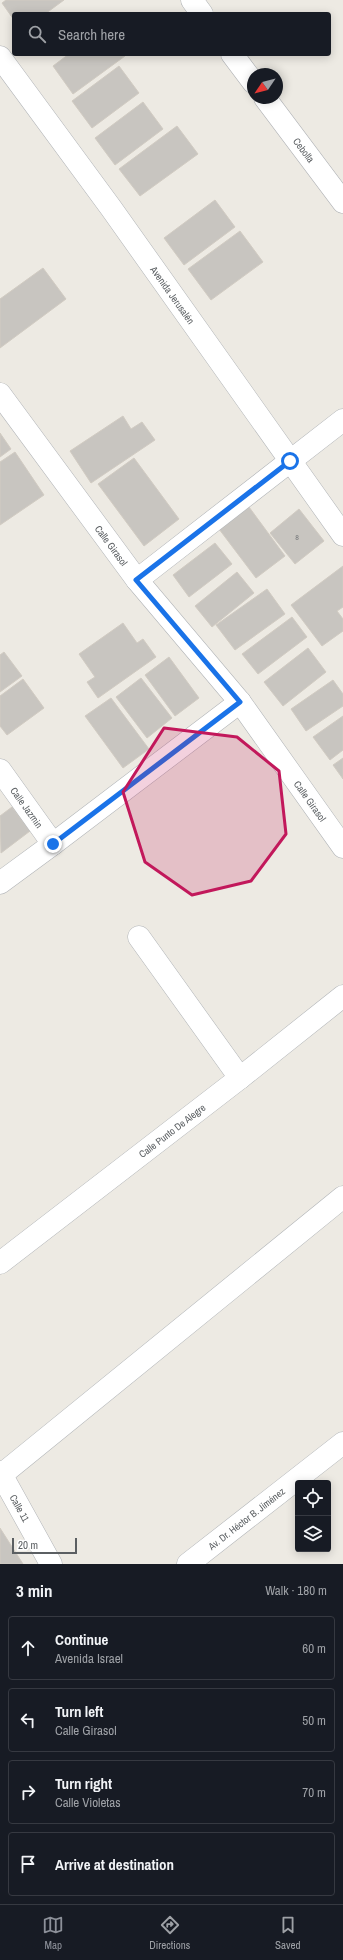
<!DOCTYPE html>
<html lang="en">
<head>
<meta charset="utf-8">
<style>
  :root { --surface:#171b24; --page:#242831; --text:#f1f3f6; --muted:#9ea1a6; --line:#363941; --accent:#8c9099 }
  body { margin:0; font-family:"Archivo Narrow",sans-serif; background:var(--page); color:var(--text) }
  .controls { position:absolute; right:12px; bottom:12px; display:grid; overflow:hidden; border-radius:4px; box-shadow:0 2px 10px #0003 }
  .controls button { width:36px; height:36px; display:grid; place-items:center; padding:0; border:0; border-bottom:1px solid var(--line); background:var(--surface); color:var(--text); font:20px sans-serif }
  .compass { position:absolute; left:247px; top:68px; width:36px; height:36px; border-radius:50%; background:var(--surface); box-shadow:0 2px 10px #0003; rotate:235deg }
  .scale { position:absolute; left:12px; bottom:10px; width:65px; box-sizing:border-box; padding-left:4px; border:2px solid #5b5f62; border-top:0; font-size:11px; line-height:14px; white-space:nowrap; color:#5b5f62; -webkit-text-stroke:3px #fff; paint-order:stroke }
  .stop { position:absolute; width:12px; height:12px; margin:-9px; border:3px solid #1a73e8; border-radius:50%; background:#fff }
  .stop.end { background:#1a73e8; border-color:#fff; box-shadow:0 1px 4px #0008 }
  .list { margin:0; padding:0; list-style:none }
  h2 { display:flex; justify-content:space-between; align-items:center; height:52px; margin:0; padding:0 16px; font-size:17px }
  h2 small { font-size:13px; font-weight:400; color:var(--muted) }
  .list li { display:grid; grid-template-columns:26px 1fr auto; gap:12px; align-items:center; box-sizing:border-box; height:64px; margin:0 8px 8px; padding:0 8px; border:1px solid var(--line); border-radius:4px }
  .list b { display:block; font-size:15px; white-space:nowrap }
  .list p { margin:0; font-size:13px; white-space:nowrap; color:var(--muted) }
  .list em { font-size:13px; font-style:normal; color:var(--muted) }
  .icon { flex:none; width:22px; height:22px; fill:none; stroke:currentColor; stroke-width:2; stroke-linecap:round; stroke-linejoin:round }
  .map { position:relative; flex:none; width:343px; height:1564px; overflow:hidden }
  .search { position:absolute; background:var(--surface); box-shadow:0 2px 10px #0003; left:12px; right:12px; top:12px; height:44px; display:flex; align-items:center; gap:10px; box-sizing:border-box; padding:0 14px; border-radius:4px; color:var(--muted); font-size:15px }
  .sheet { height:340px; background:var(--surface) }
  nav { display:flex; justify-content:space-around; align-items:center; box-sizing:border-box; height:56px; border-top:1px solid var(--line); background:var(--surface); font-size:11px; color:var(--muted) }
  nav a { display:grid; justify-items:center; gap:2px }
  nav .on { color:var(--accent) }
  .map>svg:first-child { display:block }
  .building { fill:#c8c5c0; stroke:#d1cbc2 }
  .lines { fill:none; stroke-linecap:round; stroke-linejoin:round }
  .street-casing { stroke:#b1b4b7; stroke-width:23 }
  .street { stroke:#fff; stroke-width:22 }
  .route { stroke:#1a73e8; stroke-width:5 }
  .marked { fill:#c2185b; fill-opacity:0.2; stroke:#c2185b; stroke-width:3; stroke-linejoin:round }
  .labels { text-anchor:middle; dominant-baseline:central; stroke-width:3.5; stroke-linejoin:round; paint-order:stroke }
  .number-label { font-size:8px; fill:#76787a }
  .street-label { font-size:10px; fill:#5b5f62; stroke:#fff }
</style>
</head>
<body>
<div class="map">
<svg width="343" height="1564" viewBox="0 0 343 1564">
  <rect width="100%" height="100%" fill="#edeae3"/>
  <g class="building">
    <path d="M6 0H64L45 14H14V20L2 3Z"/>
    <path d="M69 54H124L125 56 73 94 53 66Z"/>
    <path d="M119 66 139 93 92 128 72 101Z"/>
    <path d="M143 102 163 129 115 165 95 138Z"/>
    <path d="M177 126 198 154 140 196 119 169Z"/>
    <path d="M215 200 235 227 184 265 164 238Z"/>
    <path d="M240 231 263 262 211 300 188 269Z"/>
    <path d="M43 268 66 299 0 348V299Z"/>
    <path d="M123 416 131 429 142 422 155 440 91 483 70 451Z"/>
    <path d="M0 433 11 449 0 457Z"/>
    <path d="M15 452 44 495 0 525V462Z"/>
    <path d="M134 458 179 519 144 546 98 484Z"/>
    <path d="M249 507 285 556 256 578 219 529Z"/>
    <path d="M299 509 324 541 295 564 270 533Z"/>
    <path d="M215 543 232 564 189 597 173 575Z"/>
    <path d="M343 566V607L337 611 343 619V631L322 646 291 605Z"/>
    <path d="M237 572 254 593 212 627 195 606Z"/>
    <path d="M267 589 285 614 235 650 216 625Z"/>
    <path d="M292 617 307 637 258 674 242 654Z"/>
    <path d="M123 623 137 643 143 639 156 657 98 698 87 682 95 677 79 654Z"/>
    <path d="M308 648 326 672 283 706 264 682Z"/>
    <path d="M4 652 22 676 0 692V655Z"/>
    <path d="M169 657 199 698 175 716 145 675Z"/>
    <path d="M141 678 172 718 147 738 116 697Z"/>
    <path d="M23 679 44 708 7 735 0 726V696Z"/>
    <path d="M333 680 343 694V706L306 731 291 709Z"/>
    <path d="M111 698 149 749 123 768 85 716Z"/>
    <path d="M343 716V750L330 760 313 737Z"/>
    <path d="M343 758V779L333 765Z"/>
    <path d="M12 807 30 831 1 853 0 816Z"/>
    <path d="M0 1528 23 1564H0Z"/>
  </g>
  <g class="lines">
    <g class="street-casing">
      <g id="street">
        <path d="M192 0 202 14"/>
        <path d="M232 54 253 82"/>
        <path id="s1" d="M0 57 111 208 343 535"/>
        <path id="s2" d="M265 98 343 202"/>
        <path id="s3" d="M0 394 137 580 240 702 343 847"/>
        <path d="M137 580 343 420"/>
        <path id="s4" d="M0 770 53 844"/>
        <path d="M0 883 53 844 240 702"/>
        <path d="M139 937 240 1078"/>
        <path id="s5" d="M0 1263 240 1078 343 996"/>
        <path id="s6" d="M0 1472 51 1564"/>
        <path d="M0 1476 343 1197"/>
        <path id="s7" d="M188 1564 343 1443"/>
      </g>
    </g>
    <use href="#street" class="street"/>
  </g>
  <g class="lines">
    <path class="route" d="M53 844 240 702 136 580 290 461"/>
  </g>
  <path class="marked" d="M164 728 237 737 279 771 286 834 251 881 192 895 145 862 123 792Z"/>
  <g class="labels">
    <g class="number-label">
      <text x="297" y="537">8</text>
    </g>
    <g class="street-label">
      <text stroke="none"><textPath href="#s2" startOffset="65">Cebolla</textPath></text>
      <text stroke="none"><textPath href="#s1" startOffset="294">Avenida Jerusalén</textPath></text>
      <text stroke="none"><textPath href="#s3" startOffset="188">Calle Girasol</textPath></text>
      <text stroke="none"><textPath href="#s3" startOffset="512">Calle Girasol</textPath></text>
      <text stroke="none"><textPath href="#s4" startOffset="46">Calle Jazmin</textPath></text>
      <text stroke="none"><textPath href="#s5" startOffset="217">Calle Punto De Alegre</textPath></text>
      <text stroke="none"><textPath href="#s6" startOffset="41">Calle 11</textPath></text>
      <text stroke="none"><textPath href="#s7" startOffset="74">Av. Dr. Héctor B. Jiménez</textPath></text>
    </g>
  </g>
</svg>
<div class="controls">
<button><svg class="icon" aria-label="locate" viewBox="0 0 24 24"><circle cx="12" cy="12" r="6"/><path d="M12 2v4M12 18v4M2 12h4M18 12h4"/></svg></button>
<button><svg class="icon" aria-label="layers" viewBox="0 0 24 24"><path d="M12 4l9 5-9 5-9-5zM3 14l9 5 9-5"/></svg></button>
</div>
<svg class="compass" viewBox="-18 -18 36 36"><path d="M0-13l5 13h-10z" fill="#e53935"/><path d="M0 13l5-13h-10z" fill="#9ea1a6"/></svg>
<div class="scale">20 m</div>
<div class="stop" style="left:290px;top:461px"></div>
<div class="stop end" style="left:53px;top:844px"></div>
<div class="search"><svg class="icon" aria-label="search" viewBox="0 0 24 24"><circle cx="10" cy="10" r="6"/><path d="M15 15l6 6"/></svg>Search here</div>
</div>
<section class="sheet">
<h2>3 min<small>Walk · 180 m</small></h2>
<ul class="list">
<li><svg class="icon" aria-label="ahead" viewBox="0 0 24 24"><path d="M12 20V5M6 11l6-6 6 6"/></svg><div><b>Continue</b><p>Avenida Israel</p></div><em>60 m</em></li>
<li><svg class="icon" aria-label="left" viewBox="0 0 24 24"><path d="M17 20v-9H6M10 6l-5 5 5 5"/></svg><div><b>Turn left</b><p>Calle Girasol</p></div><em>50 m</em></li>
<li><svg class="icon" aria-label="right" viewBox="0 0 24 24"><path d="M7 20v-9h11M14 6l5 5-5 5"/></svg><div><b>Turn right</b><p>Calle Violetas</p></div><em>70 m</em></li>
<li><svg class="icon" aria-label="arrive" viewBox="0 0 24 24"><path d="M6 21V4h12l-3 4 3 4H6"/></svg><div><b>Arrive at destination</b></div></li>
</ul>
</section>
<nav>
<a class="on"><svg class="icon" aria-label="map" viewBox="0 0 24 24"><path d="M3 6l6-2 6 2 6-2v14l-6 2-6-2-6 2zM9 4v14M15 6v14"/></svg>Map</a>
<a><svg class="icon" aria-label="directions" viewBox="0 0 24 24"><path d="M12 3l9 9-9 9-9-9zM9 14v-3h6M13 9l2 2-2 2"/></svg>Directions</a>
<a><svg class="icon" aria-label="saved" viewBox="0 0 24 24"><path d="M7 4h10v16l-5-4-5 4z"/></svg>Saved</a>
</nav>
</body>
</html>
